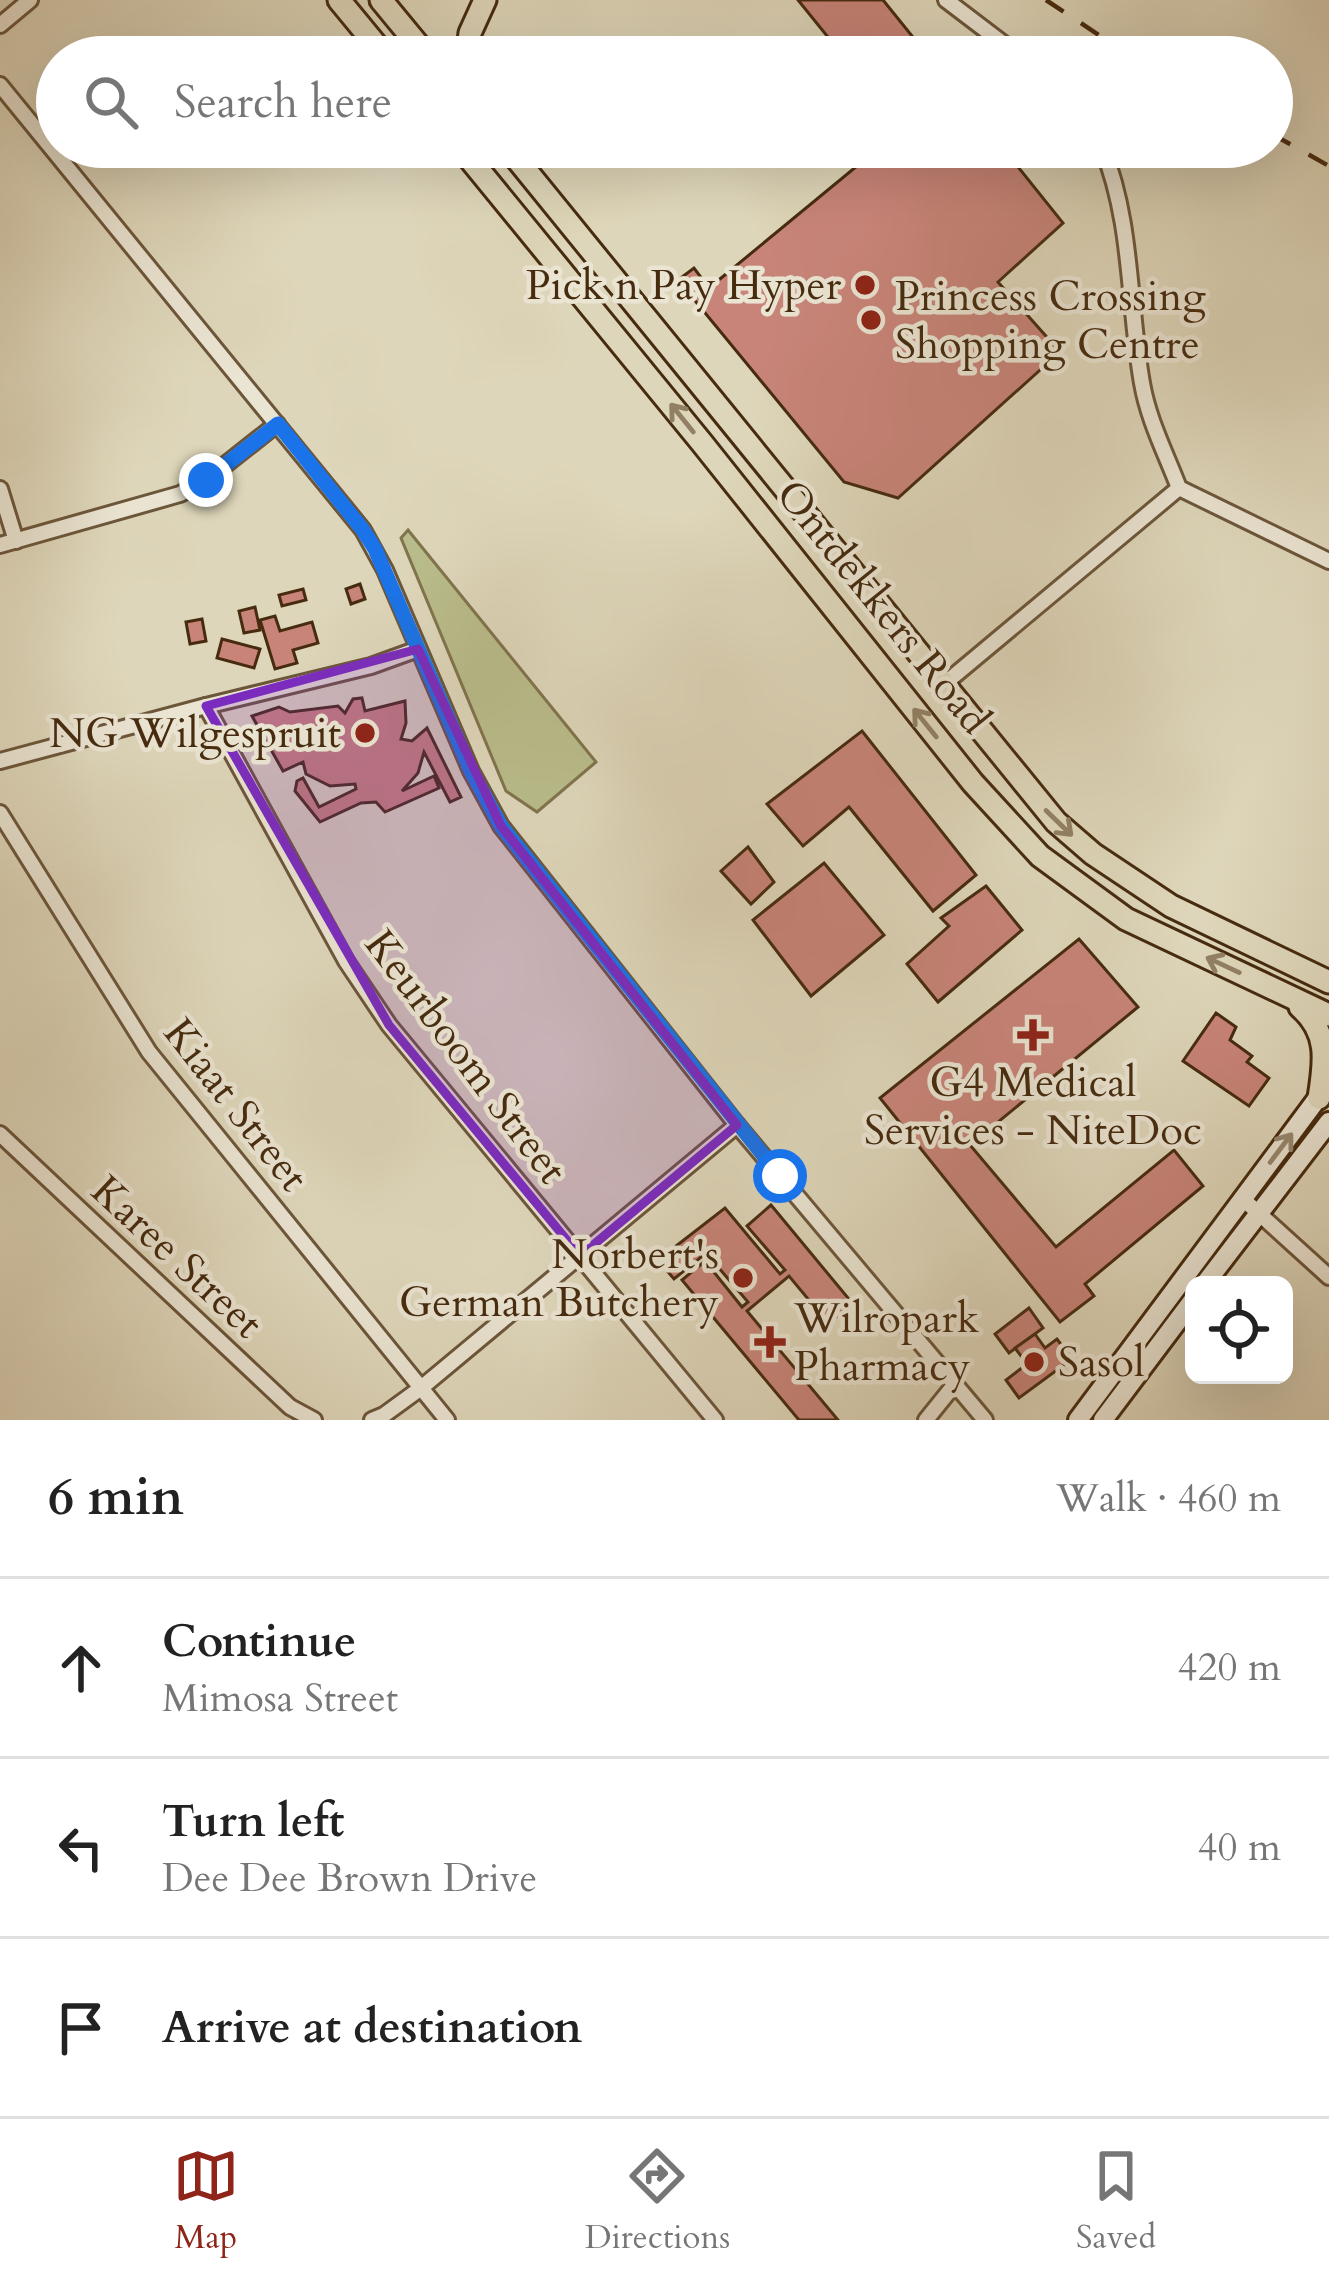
<!DOCTYPE html>
<html lang="en">
<head>
<meta charset="utf-8">
<style>
  :root { --surface:#fff; --page:#f2f2f2; --text:#222; --muted:#767676; --line:#e0e0e0; --accent:#8f2418 }
  body { margin:0; font-family:Cardo,serif; background:var(--page); color:var(--text) }
  .controls { position:absolute; right:36px; bottom:36px; display:grid; overflow:hidden; border-radius:18px; box-shadow:0 12px 48px #0002 }
  .controls button { width:108px; height:108px; display:grid; place-items:center; padding:0; border:0; border-bottom:3px solid var(--line); background:var(--surface); color:var(--text); font:60px sans-serif }
  .stop { position:absolute; width:36px; height:36px; margin:-27px; border:9px solid #1a73e8; border-radius:50%; background:#fff }
  .stop.end { background:#1a73e8; border-color:#fff; box-shadow:0 3px 12px #0008 }
  .list { margin:0; padding:0; list-style:none }
  h2 { display:flex; justify-content:space-between; align-items:center; height:156px; margin:0; padding:0 48px; font-size:51px }
  h2 small { font-size:39px; font-weight:400; color:var(--muted) }
  .list li { display:grid; grid-template-columns:78px 1fr auto; gap:36px; align-items:center; box-sizing:border-box; height:180px; padding:0 48px; border-top:3px solid var(--line) }
  .list b { display:block; font-size:45px; white-space:nowrap }
  .list p { margin:0; font-size:39px; white-space:nowrap; color:var(--muted) }
  .list em { font-size:39px; font-style:normal; color:var(--muted) }
  .icon { flex:none; width:66px; height:66px; fill:none; stroke:currentColor; stroke-width:2; stroke-linecap:round; stroke-linejoin:round }
  .map { position:relative; flex:none; width:1329px; height:1420px; overflow:hidden }
  .search { position:absolute; background:var(--surface); box-shadow:0 12px 48px #0002; left:36px; right:36px; top:36px; height:132px; display:flex; align-items:center; gap:30px; box-sizing:border-box; padding:0 42px; border-radius:66px; color:var(--muted); font-size:45px }
  .sheet { height:696px; background:var(--surface) }
  nav { display:flex; justify-content:space-around; align-items:center; box-sizing:border-box; height:168px; border-top:3px solid var(--line); background:var(--surface); font-size:33px; color:var(--muted) }
  nav a { display:grid; justify-items:center; gap:6px }
  nav .on { color:var(--accent) }
  .map>svg:first-child { display:block }
  .green { fill:#b9bc8b; stroke:#80744d; stroke-width:3 }
  .building { fill:#c88479; stroke:#462b0f; stroke-width:3 }
  .lines { fill:none; stroke-linecap:round; stroke-linejoin:round }
  .street-casing { stroke:#6c563a; stroke-width:20 }
  .secondary-casing { stroke:#462b0f; stroke-width:24 }
  .primary-casing { stroke:#462b0f; stroke-width:27 }
  .street { stroke:#eae4d2; stroke-width:14 }
  .secondary { stroke:#eae4d2; stroke-width:18 }
  .primary { stroke:#ded6ba; stroke-width:21 }
  .rail { stroke:#462b0f; stroke-width:4.5; stroke-dasharray:21 21; stroke-linecap:butt }
  .oneway { stroke:#928064 }
  .oneway2 { stroke:#988870 }
  .route { stroke:#1a73e8; stroke-width:15 }
  .marked { fill:#7b2cbf; fill-opacity:0.2; stroke:#7b2cbf; stroke-width:9; stroke-linejoin:round }
  .poi-dot { fill:#8f2418; stroke:#eae4d2; stroke-width:4.5 }
  .labels { text-anchor:middle; dominant-baseline:central; stroke-width:9; stroke-linejoin:round; paint-order:stroke }
  .poi-label { font-size:42px; fill:#462b0f; stroke:#eae4d2; text-anchor:end }
  .street-label { font-size:42px; fill:#462b0f; stroke:#eae4d2 }
</style>
</head>
<body>
<div class="map">
<svg width="1329" height="1420" viewBox="0 0 1329 1420">
  <rect width="100%" height="100%" fill="#ded6ba"/>
  <filter id="stains"><feTurbulence type="fractalNoise" baseFrequency=".00167" numOctaves="4"/><feColorMatrix values="0 0 0 0 .2 0 0 0 0 .09 0 0 0 0 .02 0 0 0 .5 -.17"/></filter>
  <radialGradient id="worn" r=".72"><stop offset=".6" stop-color="#630" stop-opacity="0"/><stop offset="1" stop-color="#630" stop-opacity=".3"/></radialGradient>
  <path class="green" d="M408 530 596 762 537 812 506 791 401 538Z"/>
  <g class="building">
    <path d="M798 0H883L929 57H844Z"/>
    <path d="M880 147H1002L1063 223 998 282 1060 352 898 498 844 482 678 280 694 268 709 288Z"/>
    <path d="M360 584 365 599 351 604 346 589Z"/>
    <path d="M303 589 306 600 282 606 279 595Z"/>
    <path d="M255 607 260 630 244 633 239 611Z"/>
    <path d="M275 616 280 631 312 622 318 643 293 650 297 663 275 669 260 620Z"/>
    <path d="M202 619 206 641 190 644 186 622Z"/>
    <path d="M222 639 260 649 254 668 217 658Z"/>
    <path d="M362 698 365 711 405 701 406 723 401 739 412 741 427 728 461 797 450 802 424 752 418 773 402 791 434 776 439 788 385 812 376 802 361 803 320 822 295 791 297 781 303 778 319 807 356 789 355 784 330 786 306 774 303 762 283 771 252 716 279 707 290 712 338 706 345 713 353 699Z"/>
    <path d="M862 731 976 875 933 911 849 807 803 846 767 804Z"/>
    <path d="M748 847 774 882 751 904 721 871Z"/>
    <path d="M824 863 884 935 811 996 753 920Z"/>
    <path d="M986 886 1022 930 938 1002 907 964 949 926 941 918Z"/>
    <path d="M1079 939 1138 1007 970 1145 1056 1247 1174 1150 1203 1186 1085 1284 1094 1296 1060 1322 880 1098Z"/>
    <path d="M1216 1013 1236 1027 1230 1040 1252 1056 1247 1062 1269 1078 1249 1106 1183 1061Z"/>
    <path d="M771 1205 853 1304 828 1323 789 1276 747 1311 838 1420H799L682 1280 705 1261 742 1307 748 1302 706 1253 674 1279 658 1260 725 1208 780 1274 785 1270 747 1226Z"/>
    <path d="M1029 1308 1043 1328 1009 1353 995 1334Z"/>
    <path d="M1035 1334 1045 1348 1057 1339 1072 1359 1019 1398 1006 1380 1027 1364 1015 1348Z"/>
  </g>
  <g class="lines">
    <g class="street-casing">
      <g id="street">
        <path d="M946 0 1021 57"/>
        <path d="M0 25 30 0"/>
        <path d="M0 85 363 530 385 570 471 771 501 826 737 1125 985 1420"/>
        <path d="M1102 147C1133 223 1128 304 1142 383 1148 419 1166 454 1179 488L1329 561"/>
        <path d="M0 489 16 541"/>
        <path d="M0 545 180 494 206 480 277 424"/>
        <path d="M943 685 1179 488"/>
        <path d="M206 706 346 961 389 1025 715 1420"/>
        <path d="M0 761 206 706 371 666 418 649"/>
        <path d="M0 813 149 1052 447 1420"/>
        <path d="M0 1134 290 1407 314 1420"/>
        <path d="M1243 1199 1329 1277"/>
        <path d="M372 1420 384 1415 421 1388 737 1125"/>
        <path d="M926 1420 955 1384"/>
      </g>
    </g>
    <g class="secondary-casing">
      <g id="secondary">
        <path d="M1204 1285 1329 1122"/>
        <path d="M1078 1420 1326 1087"/>
        <path d="M1103 1420 1194 1299"/>
      </g>
    </g>
    <g class="primary-casing">
      <g id="primary">
        <path d="M339 0 386 57"/>
        <path d="M381 0 428 57"/>
        <path d="M467 57 470 33 485 0"/>
        <path d="M460 147 702 443 973 783 1040 856 1126 919 1329 1015"/>
        <path d="M507 147 1056 822 1093 854 1171 906 1329 982"/>
        <path d="M1300 1007C1329 1032 1325 1061 1319 1098"/>
      </g>
    </g>
    <use href="#street" class="street"/>
    <use href="#secondary" class="secondary"/>
    <use href="#primary" class="primary"/>
    <g class="rail">
      <path d="M1046 0 1132 57"/>
      <path d="M1272 134 1329 166"/>
    </g>
  </g>
  <defs><path id="oneway-shaft" d="M-6 0H5M1.5-3L5.5 0L1.5 3" fill="none" stroke-width="1.6" stroke-linecap="round" stroke-linejoin="round" transform="scale(3)"/></defs>
  <g class="oneway">
    <use href="#oneway-shaft" transform="translate(682 418) rotate(-129)"/>
    <use href="#oneway-shaft" transform="translate(925 723) rotate(-129)"/>
    <use href="#oneway-shaft" transform="translate(1059 823) rotate(44)"/>
    <use href="#oneway-shaft" transform="translate(1223 965) rotate(-155)"/>
  </g>
  <use class="oneway2" href="#oneway-shaft" transform="translate(1281 1148) rotate(-53)"/>
  <g class="lines">
    <path class="route" d="M206 480 278 424 363 530 375 549 471 771 501 826 780 1176"/>
  </g>
  <path class="marked" d="M418 649 501 826 737 1125 580 1256 389 1025 206 706Z"/>
  <g class="poi-dot">
    <circle cx="865" cy="285" r="12"/>
    <circle cx="871" cy="320" r="12"/>
    <circle cx="365" cy="733" r="12"/>
    <path d="M1027 1017h12v12h12v12h-12v12h-12v-12h-12v-12h12z"/>
    <circle cx="743" cy="1278" r="12"/>
    <path d="M764 1324h12v12h12v12h-12v12h-12v-12h-12v-12h12z"/>
    <circle cx="1034" cy="1362" r="12"/>
  </g>
  <g class="labels">
    <g class="poi-label">
      <text x="841" y="285">Pick n Pay Hyper</text>
      <text x="895" y="296" text-anchor="start">Princess Crossing<tspan x="895" dy="48">Shopping Centre</tspan></text>
      <text x="341" y="733">NG Wilgespruit</text>
      <text x="1033" y="1082" text-anchor="middle">G4 Medical<tspan x="1033" dy="48">Services - NiteDoc</tspan></text>
      <text x="719" y="1254">Norbert's<tspan x="719" dy="48">German Butchery</tspan></text>
      <text x="794" y="1318" text-anchor="start">Wilropark<tspan x="794" dy="48">Pharmacy</tspan></text>
      <text x="1058" y="1362" text-anchor="start">Sasol</text>
    </g>
    <g class="street-label">
      <text transform="translate(883 607) rotate(51)">Ontdekkers Road</text>
      <text transform="translate(466 1057) rotate(53)">Keurboom Street</text>
      <text transform="translate(236 1105) rotate(52)">Kiaat Street</text>
      <text transform="translate(177 1257) rotate(43)">Karee Street</text>
    </g>
  </g>
  <rect width="100%" height="100%" filter="url(#stains)"/>
  <rect width="100%" height="100%" fill="url(#worn)"/>
</svg>
<div class="controls">
<button><svg class="icon" aria-label="locate" viewBox="0 0 24 24"><circle cx="12" cy="12" r="6"/><path d="M12 2v4M12 18v4M2 12h4M18 12h4"/></svg></button>
</div>
<div class="stop" style="left:780px;top:1176px"></div>
<div class="stop end" style="left:206px;top:480px"></div>
<div class="search"><svg class="icon" aria-label="search" viewBox="0 0 24 24"><circle cx="10" cy="10" r="6"/><path d="M15 15l6 6"/></svg>Search here</div>
</div>
<section class="sheet">
<h2>6 min<small>Walk · 460 m</small></h2>
<ul class="list">
<li><svg class="icon" aria-label="ahead" viewBox="0 0 24 24"><path d="M12 20V5M6 11l6-6 6 6"/></svg><div><b>Continue</b><p>Mimosa Street</p></div><em>420 m</em></li>
<li><svg class="icon" aria-label="left" viewBox="0 0 24 24"><path d="M17 20v-9H6M10 6l-5 5 5 5"/></svg><div><b>Turn left</b><p>Dee Dee Brown Drive</p></div><em>40 m</em></li>
<li><svg class="icon" aria-label="arrive" viewBox="0 0 24 24"><path d="M6 21V4h12l-3 4 3 4H6"/></svg><div><b>Arrive at destination</b></div></li>
</ul>
</section>
<nav>
<a class="on"><svg class="icon" aria-label="map" viewBox="0 0 24 24"><path d="M3 6l6-2 6 2 6-2v14l-6 2-6-2-6 2zM9 4v14M15 6v14"/></svg>Map</a>
<a><svg class="icon" aria-label="directions" viewBox="0 0 24 24"><path d="M12 3l9 9-9 9-9-9zM9 14v-3h6M13 9l2 2-2 2"/></svg>Directions</a>
<a><svg class="icon" aria-label="saved" viewBox="0 0 24 24"><path d="M7 4h10v16l-5-4-5 4z"/></svg>Saved</a>
</nav>
</body>
</html>
